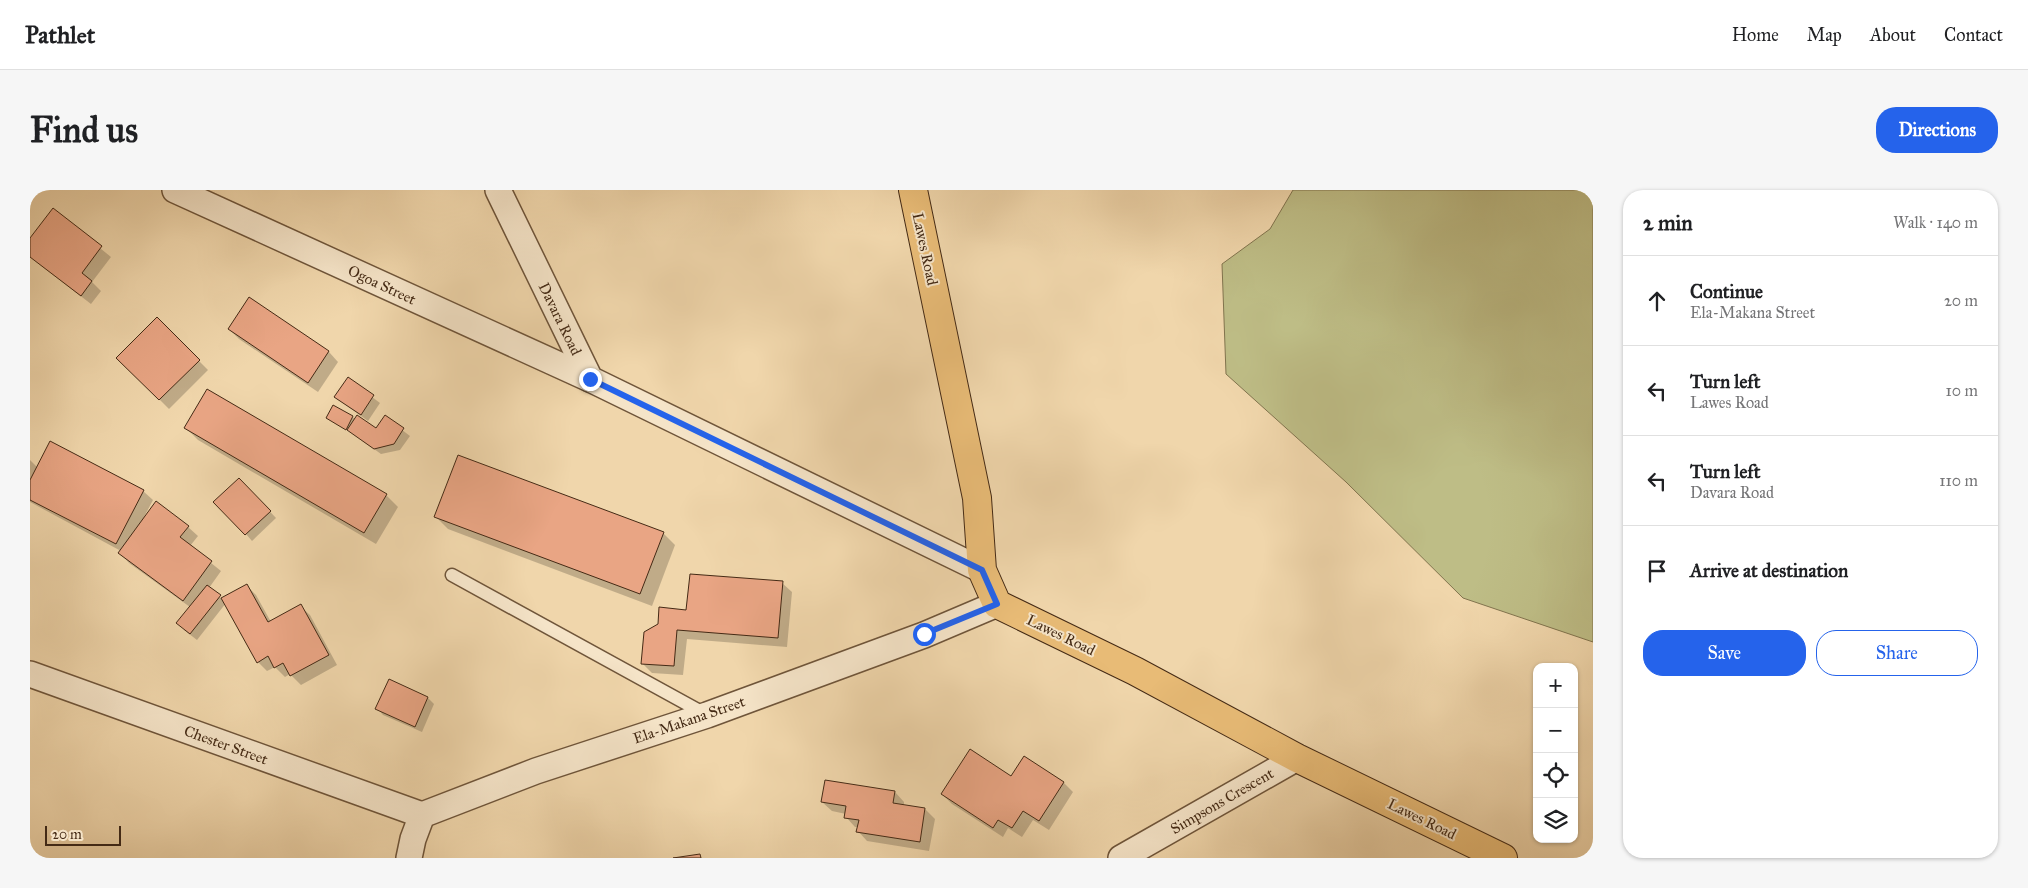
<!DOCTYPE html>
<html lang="en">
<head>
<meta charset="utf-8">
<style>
  :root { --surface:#fff; --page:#f6f6f6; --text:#202124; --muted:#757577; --line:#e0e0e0; --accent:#2563eb }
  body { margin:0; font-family:"IM FELL Great Primer",serif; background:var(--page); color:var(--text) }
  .controls { position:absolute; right:15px; bottom:15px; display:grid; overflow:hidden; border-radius:10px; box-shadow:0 1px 4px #0004 }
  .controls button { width:45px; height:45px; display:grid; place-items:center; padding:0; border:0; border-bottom:1px solid var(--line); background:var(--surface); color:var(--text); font:25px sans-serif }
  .scale { position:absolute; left:15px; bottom:12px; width:76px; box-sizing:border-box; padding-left:5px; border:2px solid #442a15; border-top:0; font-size:14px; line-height:18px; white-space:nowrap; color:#442a15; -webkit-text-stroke:4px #f5e4c8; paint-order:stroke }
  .stop { position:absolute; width:15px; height:15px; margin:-11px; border:4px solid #2563eb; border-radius:50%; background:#fff }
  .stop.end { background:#2563eb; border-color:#fff; box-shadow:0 1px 5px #0008 }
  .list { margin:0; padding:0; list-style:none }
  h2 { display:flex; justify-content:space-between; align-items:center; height:65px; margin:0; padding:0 20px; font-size:21px }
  h2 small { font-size:16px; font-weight:400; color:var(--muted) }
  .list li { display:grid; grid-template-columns:32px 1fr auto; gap:15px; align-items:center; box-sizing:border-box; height:90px; padding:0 20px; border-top:1px solid var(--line) }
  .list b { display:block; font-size:19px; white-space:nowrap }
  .list p { margin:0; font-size:16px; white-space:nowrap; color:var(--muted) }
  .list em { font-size:16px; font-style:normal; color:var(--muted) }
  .actions { display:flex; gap:10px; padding:15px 20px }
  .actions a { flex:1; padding:11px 0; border:1px solid var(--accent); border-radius:20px; text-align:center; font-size:18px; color:var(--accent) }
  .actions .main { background:var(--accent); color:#fff }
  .icon { flex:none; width:28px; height:28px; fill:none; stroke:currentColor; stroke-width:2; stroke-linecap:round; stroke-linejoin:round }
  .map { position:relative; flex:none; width:1563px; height:668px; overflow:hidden; border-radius:20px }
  header { display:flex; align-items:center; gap:30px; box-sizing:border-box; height:70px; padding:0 25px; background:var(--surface); border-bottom:1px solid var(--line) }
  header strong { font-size:24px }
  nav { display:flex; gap:28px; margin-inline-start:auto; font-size:18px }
  .intro { display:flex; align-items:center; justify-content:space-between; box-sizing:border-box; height:120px; padding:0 30px }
  h1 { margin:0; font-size:35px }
  .button { padding:12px 22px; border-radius:20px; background:var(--accent); color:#fff; font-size:18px; font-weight:700 }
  main { display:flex; gap:30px; padding:0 30px }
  aside { flex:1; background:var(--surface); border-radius:20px; box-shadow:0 1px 4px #0004 }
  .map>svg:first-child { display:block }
  .green { fill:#bebd86; stroke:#81744e }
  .shadow { fill:#0003 }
  .building { fill:#e9a584; stroke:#442a15 }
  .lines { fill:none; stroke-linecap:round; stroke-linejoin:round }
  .service-casing { stroke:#6f553a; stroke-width:15 }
  .minor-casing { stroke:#6f553a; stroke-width:28 }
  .primary-casing { stroke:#442a15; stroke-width:30 }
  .service { stroke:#f5e4c8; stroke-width:12 }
  .minor { stroke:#f5e4c8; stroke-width:25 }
  .primary { stroke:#e8bb76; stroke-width:28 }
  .route { stroke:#2563eb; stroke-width:6 }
  .labels { text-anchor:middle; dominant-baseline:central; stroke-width:4; stroke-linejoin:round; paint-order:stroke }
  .street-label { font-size:15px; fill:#442a15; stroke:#f5e4c8 }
</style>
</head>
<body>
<header>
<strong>Pathlet</strong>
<nav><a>Home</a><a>Map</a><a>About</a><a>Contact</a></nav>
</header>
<div class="intro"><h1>Find us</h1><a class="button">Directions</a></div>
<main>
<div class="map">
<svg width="1563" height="668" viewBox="0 0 1563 668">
  <rect width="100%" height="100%" fill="#f0d6ab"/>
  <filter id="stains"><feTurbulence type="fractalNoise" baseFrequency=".004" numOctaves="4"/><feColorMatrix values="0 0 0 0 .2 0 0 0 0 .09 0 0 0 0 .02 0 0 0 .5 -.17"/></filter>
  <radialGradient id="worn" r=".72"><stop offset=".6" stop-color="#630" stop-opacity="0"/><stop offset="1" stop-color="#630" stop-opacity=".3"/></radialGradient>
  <path class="green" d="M1263 0H1563V452L1433 408 1316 292 1196 184 1192 74 1240 39Z"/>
  <g class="shadow">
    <path d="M23 20 81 67 62 92 71 101 61 114 0 67V50Z"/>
    <path d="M219 109 299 162 308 172 288 202 209 149 199 139Z"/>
    <path d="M127 129 178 180 139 219 88 168Z"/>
    <path d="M318 189 350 213 338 231 305 207Z"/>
    <path d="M304 217 346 240 355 227 380 246 370 260 351 264 319 241 297 228Z"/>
    <path d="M156 238 356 305 368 317 346 354 168 250Z"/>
    <path d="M0 270 8 278 113 301 123 310 114 327 158 337 168 346 160 356 191 381 179 398 192 409 216 395 226 405 241 432 270 416 280 425 307 475 271 495 260 484 255 487 245 477 237 481 228 472 196 413 167 450 154 440 160 417 99 373 90 363 91 361 0 312Z"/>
    <path d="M216 296 246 328 222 351 216 344Z"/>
    <path d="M405 326 633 343 645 355 622 416 418 339Z"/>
    <path d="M752 393 762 402 757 457 657 449 653 485 622 483 612 473 629 435 658 421Z"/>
    <path d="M360 490 398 508 404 514 392 542 353 525 347 518Z"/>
    <path d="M982 587 1034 593 1043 602 1019 640 1003 630 992 647 978 638 973 647 922 614 912 604Z"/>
    <path d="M865 602 874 612V616L895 619 905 629 899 661 837 651 828 641 829 637H825L816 627V624L802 621 792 612Z"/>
  </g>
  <g class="building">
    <path d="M23 18 72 56 52 83 62 91 51 106 0 67V48Z"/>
    <path d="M219 107 299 161 278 193 198 139Z"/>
    <path d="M127 127 170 170 129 210 86 168Z"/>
    <path d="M318 187 344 205 331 225 304 207Z"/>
    <path d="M177 199 357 304 334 343 154 238Z"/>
    <path d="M303 215 323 226 316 240 296 228Z"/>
    <path d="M327 225 346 238 355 225 374 238 364 254 344 259 317 240Z"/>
    <path d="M20 251 114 300 86 354 0 310V290Z"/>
    <path d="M428 265 634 342 610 404 404 327Z"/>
    <path d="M209 288 241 321 215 345 183 312Z"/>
    <path d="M126 311 159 336 150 347 182 371 153 411 88 363Z"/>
    <path d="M660 384 753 391 748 448 647 440 644 476 611 474 614 442 628 434 629 417 656 420Z"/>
    <path d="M217 394 238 432 271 414 299 465 260 486 253 473 244 478 238 466 227 473 191 408Z"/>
    <path d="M177 395 191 405 160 444 146 433Z"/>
    <path d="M359 489 398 507 385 537 345 519Z"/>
    <path d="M940 559 981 586 994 566 1034 592 1009 631 993 621 982 638 968 630 963 638 911 604Z"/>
    <path d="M795 590 865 601 863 613 895 618 890 652 826 642 829 630 814 628 816 616 791 612Z"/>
    <path d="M670 664 671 668H643Z"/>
  </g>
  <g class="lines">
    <g class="service-casing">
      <path id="service" d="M422 385 677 525"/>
    </g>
    <g class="minor-casing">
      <g id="minor">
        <path d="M145 0 560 189"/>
        <path d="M468 0 560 189 952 380"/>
        <path d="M0 484 392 625"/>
        <path d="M379 668 383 649 392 625 506 581 677 525 894 445 967 414"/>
        <path d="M1091 668 1267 568"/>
      </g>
    </g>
    <g class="primary-casing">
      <path id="primary" d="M883 0 947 308 952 380 967 414 1105 481 1267 568 1473 668"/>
    </g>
    <use href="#service" class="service"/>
    <use href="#minor" class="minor"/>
    <use href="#primary" class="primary"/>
  </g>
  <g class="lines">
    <path class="route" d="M560 189 952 380 967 414 894 444"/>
  </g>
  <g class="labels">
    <g class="street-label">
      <text transform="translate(895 59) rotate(78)">Lawes Road</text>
      <text transform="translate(352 95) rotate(25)">Ogoa Street</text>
      <text transform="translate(530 129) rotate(64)">Davara Road</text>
      <text transform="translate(1031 445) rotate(26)">Lawes Road</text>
      <text transform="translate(659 530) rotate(-19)">Ela-Makana Street</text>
      <text transform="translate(196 555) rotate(20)">Chester Street</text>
      <text transform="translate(1192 611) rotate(-30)">Simpsons Crescent</text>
      <text transform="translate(1392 629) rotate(26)">Lawes Road</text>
    </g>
  </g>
  <rect width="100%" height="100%" filter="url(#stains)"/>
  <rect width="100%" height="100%" fill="url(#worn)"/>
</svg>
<div class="controls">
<button>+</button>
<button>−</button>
<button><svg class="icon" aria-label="locate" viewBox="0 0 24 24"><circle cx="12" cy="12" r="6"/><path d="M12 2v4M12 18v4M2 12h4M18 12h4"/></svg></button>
<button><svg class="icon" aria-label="layers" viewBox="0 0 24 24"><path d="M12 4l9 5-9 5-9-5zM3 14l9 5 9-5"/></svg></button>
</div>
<div class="scale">20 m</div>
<div class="stop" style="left:894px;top:444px"></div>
<div class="stop end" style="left:560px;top:189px"></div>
</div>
<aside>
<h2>2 min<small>Walk · 140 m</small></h2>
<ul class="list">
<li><svg class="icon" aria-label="ahead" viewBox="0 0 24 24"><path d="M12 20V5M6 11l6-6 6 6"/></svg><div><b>Continue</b><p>Ela-Makana Street</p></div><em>20 m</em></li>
<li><svg class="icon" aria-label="left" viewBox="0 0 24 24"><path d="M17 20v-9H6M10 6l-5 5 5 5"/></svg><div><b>Turn left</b><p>Lawes Road</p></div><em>10 m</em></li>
<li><svg class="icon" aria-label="left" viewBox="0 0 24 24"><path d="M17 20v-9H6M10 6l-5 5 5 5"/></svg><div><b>Turn left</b><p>Davara Road</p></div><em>110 m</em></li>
<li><svg class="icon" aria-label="arrive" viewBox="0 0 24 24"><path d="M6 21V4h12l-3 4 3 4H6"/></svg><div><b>Arrive at destination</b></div></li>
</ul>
<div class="actions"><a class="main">Save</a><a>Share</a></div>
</aside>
</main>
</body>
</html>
